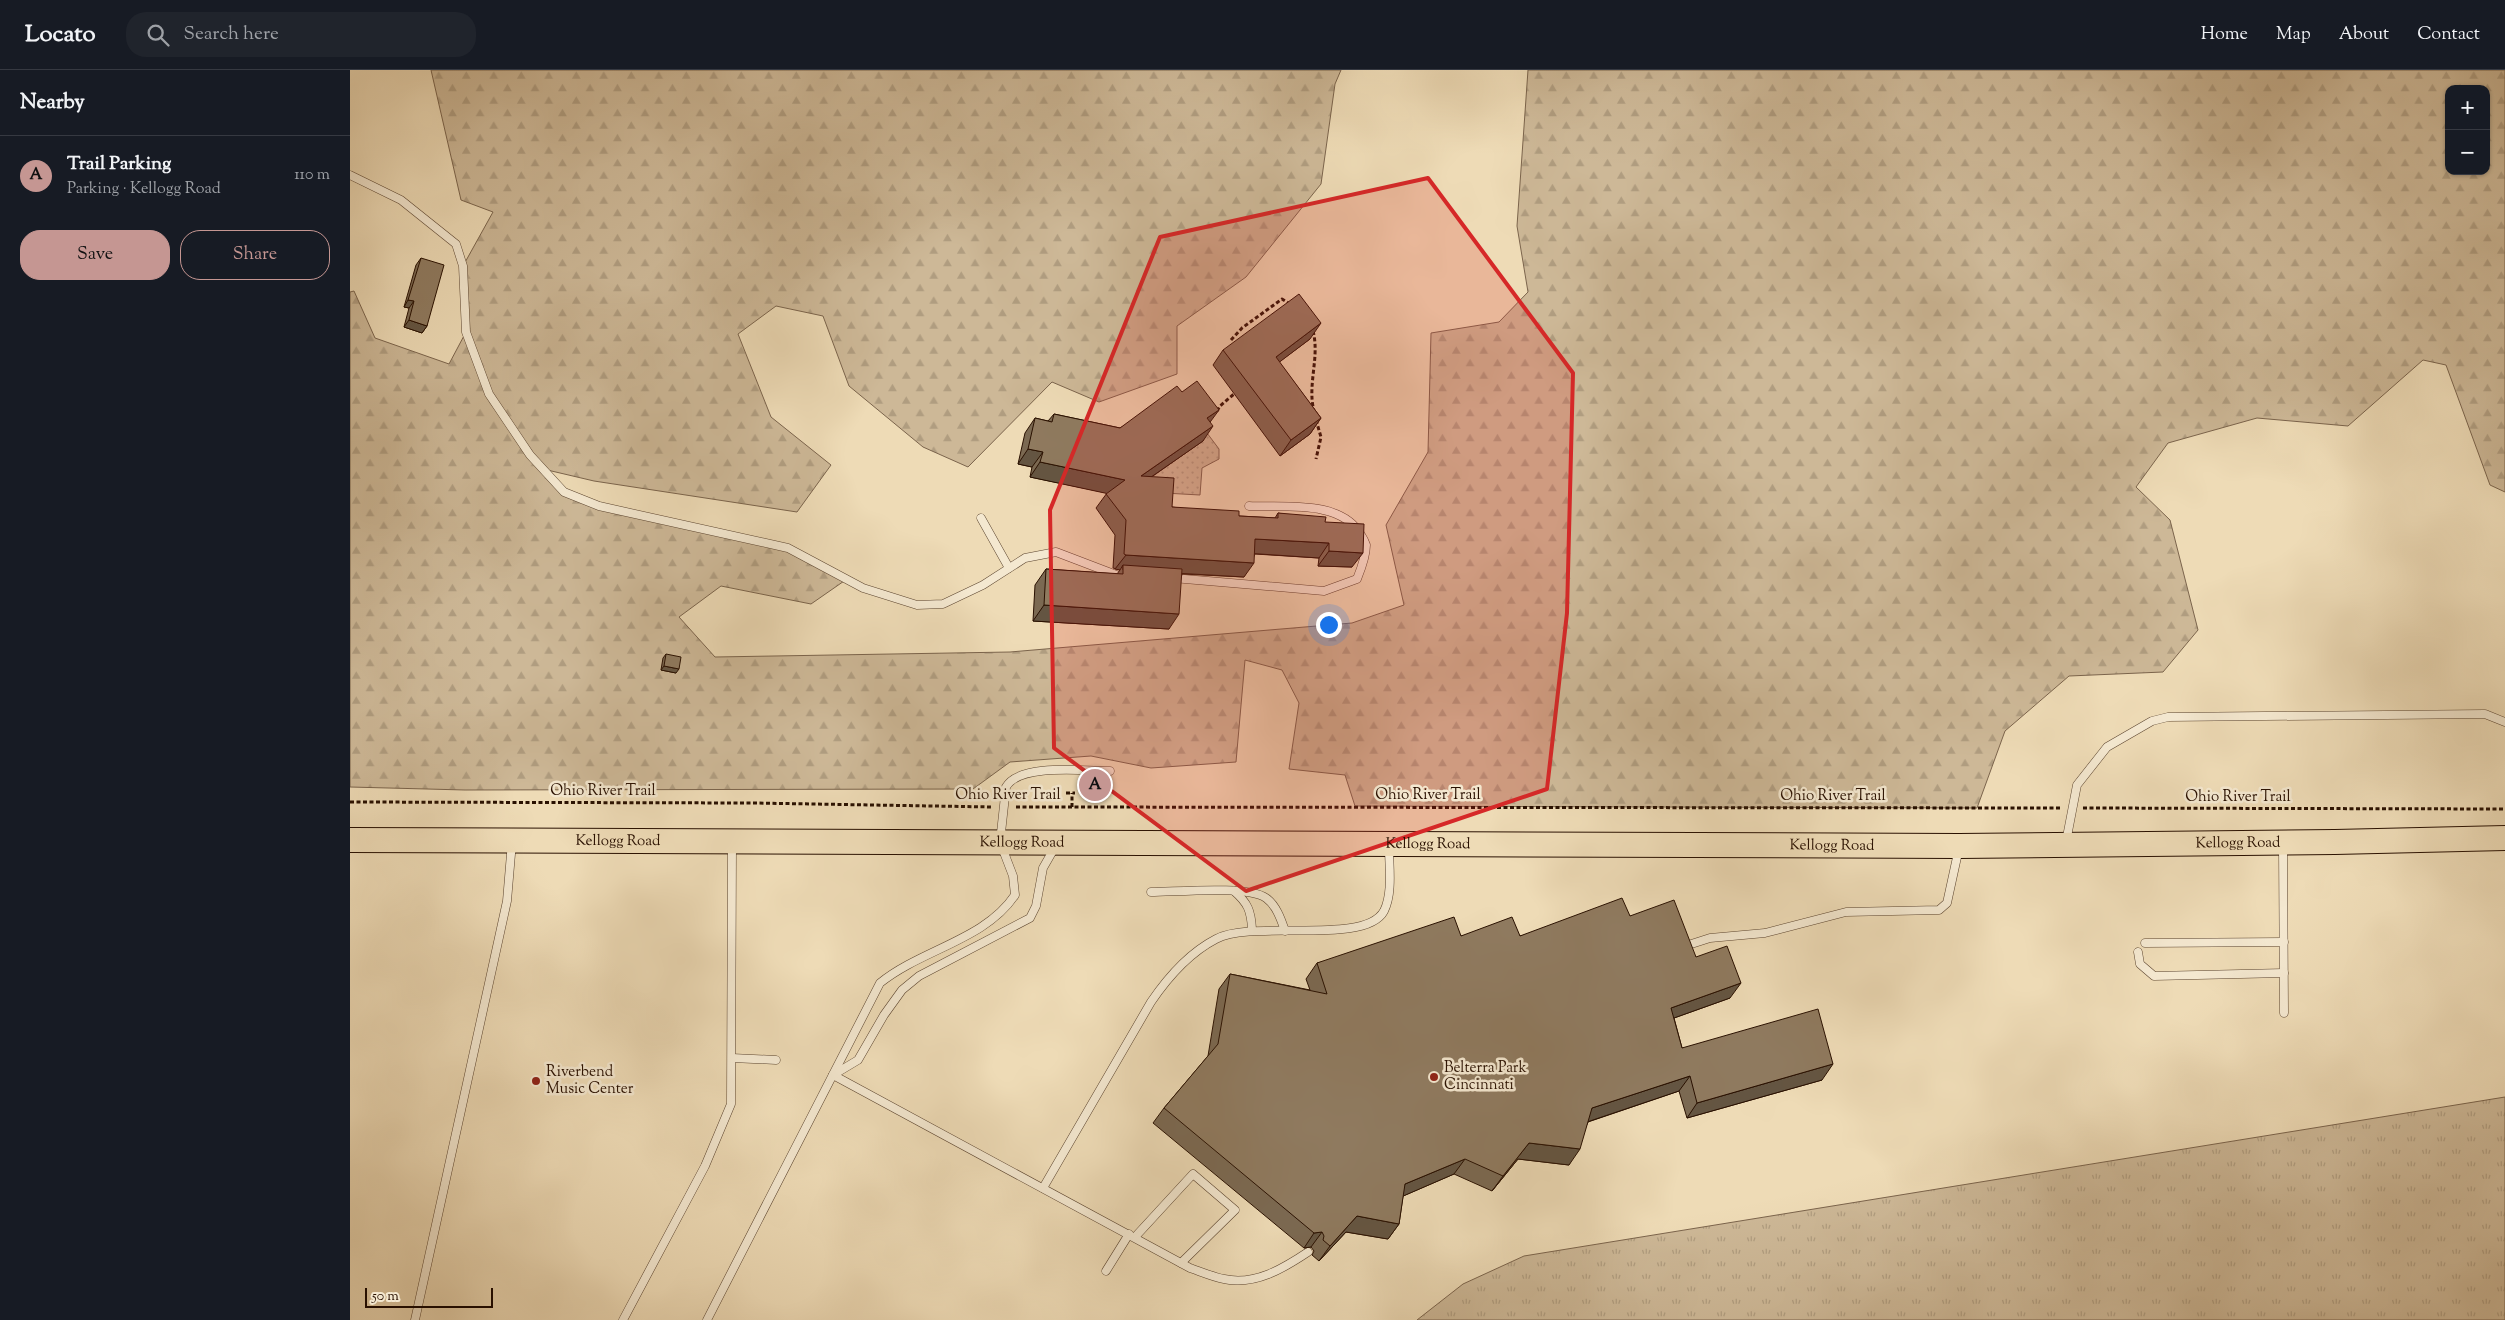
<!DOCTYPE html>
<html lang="en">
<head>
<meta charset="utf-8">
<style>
  :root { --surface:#171b24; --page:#20242c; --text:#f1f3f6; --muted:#9ea1a6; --line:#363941; --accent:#c59692 }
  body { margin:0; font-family:"Sorts Mill Goudy",serif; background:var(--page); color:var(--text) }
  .controls { position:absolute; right:15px; top:15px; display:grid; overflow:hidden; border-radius:10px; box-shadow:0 1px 4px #0004 }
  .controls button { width:45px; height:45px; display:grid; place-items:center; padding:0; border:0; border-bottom:1px solid var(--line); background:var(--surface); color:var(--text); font:25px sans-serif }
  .scale { position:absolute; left:15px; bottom:12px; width:128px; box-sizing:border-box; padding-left:5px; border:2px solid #291000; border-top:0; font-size:14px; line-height:18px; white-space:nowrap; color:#291000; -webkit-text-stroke:4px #f4e8d0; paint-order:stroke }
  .you { position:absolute; left:978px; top:554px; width:18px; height:18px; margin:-12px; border:4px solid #fff; border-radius:50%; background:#1a73e8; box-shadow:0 0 0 8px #1a73e833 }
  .badge { display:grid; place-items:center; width:32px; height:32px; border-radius:50%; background:var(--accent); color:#111; font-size:16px; font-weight:700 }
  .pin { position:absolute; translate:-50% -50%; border:2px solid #fff; box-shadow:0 1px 5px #0006 }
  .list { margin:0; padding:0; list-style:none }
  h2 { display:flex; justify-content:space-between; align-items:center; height:65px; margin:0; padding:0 20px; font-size:21px }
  h2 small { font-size:16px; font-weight:400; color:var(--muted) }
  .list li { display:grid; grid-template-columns:32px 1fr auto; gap:15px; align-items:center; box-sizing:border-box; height:80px; padding:0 20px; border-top:1px solid var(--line) }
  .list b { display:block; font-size:19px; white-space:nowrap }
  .list p { margin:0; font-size:16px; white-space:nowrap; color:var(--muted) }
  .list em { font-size:16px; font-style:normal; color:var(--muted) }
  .actions { display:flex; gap:10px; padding:15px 20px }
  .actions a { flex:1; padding:11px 0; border:1px solid var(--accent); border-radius:20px; text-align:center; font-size:18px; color:var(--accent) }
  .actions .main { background:var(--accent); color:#111 }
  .icon { flex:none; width:28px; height:28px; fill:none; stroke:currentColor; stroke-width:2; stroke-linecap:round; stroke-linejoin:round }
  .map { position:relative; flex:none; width:2155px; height:1250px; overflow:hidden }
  header { display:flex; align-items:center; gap:30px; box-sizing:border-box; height:70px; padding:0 25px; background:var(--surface); border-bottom:1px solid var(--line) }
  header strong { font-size:24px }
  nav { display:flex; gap:28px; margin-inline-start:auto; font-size:18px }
  .search { width:350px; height:45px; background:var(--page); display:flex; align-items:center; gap:12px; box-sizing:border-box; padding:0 18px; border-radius:20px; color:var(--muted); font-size:19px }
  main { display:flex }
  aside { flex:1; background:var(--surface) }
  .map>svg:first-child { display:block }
  .grass { fill:url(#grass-tufts); stroke:#7b644c }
  .forest { fill:url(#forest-firs); stroke:#7b644c; fill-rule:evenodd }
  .park { fill:url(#park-dots); stroke:#7b644c }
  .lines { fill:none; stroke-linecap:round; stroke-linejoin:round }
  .lane-casing { stroke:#5a432e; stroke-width:9 }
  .primary-casing { stroke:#291000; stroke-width:26 }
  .path { stroke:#291000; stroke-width:3; stroke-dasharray:4 2.5; stroke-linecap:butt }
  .lane { stroke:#f4e8d0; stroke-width:8 }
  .primary { stroke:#eedbb6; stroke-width:24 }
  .wall { fill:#7b6952; stroke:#291000 }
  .shaded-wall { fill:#645542; stroke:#291000 }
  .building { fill:#8f7a5f; stroke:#291000 }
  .marked { fill:#d62828; fill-opacity:0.2; stroke:#d62828; stroke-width:4; stroke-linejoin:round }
  .poi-dot { fill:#8f2418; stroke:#f4e8d0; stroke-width:2 }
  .labels { text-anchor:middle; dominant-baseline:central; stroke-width:5; stroke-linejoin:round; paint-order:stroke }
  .street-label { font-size:15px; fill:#291000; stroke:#f4e8d0 }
  .poi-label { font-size:15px; fill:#291000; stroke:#f4e8d0; text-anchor:start }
</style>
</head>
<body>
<header>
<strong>Locato</strong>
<div class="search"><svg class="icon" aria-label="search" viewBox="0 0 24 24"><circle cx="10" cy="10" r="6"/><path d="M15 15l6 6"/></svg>Search here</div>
<nav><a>Home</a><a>Map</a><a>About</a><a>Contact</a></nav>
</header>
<main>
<aside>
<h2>Nearby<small></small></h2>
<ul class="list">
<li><span class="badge">A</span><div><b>Trail Parking</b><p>Parking · Kellogg Road</p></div><em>110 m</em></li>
</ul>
<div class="actions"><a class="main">Save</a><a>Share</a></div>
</aside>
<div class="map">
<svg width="2155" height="1250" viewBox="0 0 2155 1250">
  <defs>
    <pattern id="grass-tufts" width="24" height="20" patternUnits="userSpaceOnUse" patternTransform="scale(1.25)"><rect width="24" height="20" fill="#cdb897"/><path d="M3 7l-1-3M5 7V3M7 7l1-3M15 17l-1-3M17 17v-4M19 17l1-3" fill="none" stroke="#b09d80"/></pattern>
    <pattern id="forest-firs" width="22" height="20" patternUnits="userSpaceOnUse" patternTransform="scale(1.25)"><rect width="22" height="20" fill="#cdb897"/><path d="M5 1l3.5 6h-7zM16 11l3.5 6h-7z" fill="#b09d80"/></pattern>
    <pattern id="park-dots" width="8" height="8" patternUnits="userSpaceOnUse" patternTransform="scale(1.25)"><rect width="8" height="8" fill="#cdb897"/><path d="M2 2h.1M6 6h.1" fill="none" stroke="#b09d80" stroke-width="1.8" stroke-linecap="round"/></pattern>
  </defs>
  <rect width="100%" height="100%" fill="#eedbb6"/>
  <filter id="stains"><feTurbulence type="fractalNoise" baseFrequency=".004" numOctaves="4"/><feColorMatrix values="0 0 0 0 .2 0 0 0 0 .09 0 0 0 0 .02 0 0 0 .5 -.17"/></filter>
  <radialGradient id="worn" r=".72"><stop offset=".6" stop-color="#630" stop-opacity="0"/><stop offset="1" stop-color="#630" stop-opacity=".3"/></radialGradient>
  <path class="grass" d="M2155 1027V1250H1067L1113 1214 1174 1186Z"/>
  <path class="forest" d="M81 0H991L985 14 971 114 896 207 827 256V304L749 332 702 312 618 397 573 377 499 316 473 246 426 236 388 264 421 347 481 395 447 442 244 411 193 399 214 422 249 436 438 478 497 509 461 534 371 516 329 547 365 587 660 582 1002 553 1054 535 1036 455 1078 382 1081 263 1149 252 1178 222 1167 156 1178 0H2155V422L2140 415 2096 295 2073 290 1998 356 1907 348 1818 373 1786 417 1820 450 1848 560 1813 602 1719 606 1655 661 1627 738 1005 736 995 705 939 699 949 633 932 600 895 590 886 692 801 698 741 686 660 692 623 719 115 720 0 717V222L4 221 25 268 99 294 116 262 113 196 143 142 111 130ZM2099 19H2136V101H2099Z"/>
  <path class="park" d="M857 363 869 379V389L852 398 850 425 814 423 795 412 852 371Z"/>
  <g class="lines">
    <g class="lane-casing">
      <g id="lane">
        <path d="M0 105 51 130 106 174 113 196 116 262 139 324 180 385 214 422 249 436 438 478 513 518 567 535 593 534 633 515 675 488 706 482 769 506"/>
        <path d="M631 448 659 498"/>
        <path d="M823 508 974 521 1007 509C1011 499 1016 487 1016 475 1015 472 1013 468 1011 465 991 429 933 438 899 436"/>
        <path d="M1716 772 1727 715 1757 677 1802 651 1818 647 2135 644 2155 652"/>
        <path d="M1933 775 1934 943"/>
        <path d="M884 821C898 833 901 841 902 859"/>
        <path d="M801 822C826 822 897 815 916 828 926 835 931 849 935 861"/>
        <path d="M1795 873 1934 872"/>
        <path d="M1332 877 1360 868 1415 863 1496 842 1589 840 1597 833 1609 778"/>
        <path d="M1788 882 1790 894 1804 906 1934 903"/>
        <path d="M382 988 426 990"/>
        <path d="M483 1005 840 1198C852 1202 863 1207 874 1209 905 1216 934 1198 958 1182"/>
        <path d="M483 1005 508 990 534 945 552 920 569 906 680 848 686 836 693 798 705 777"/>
        <path d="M693 1118 801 932C818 907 839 883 866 869 903 849 1015 876 1034 841 1043 823 1039 796 1039 777"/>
        <path d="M785 1167 843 1104 885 1140 831 1193"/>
        <path d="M756 1201 779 1164"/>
        <path d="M65 1250 157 831 162 772"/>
        <path d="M273 1250 355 1096 381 1034 382 775"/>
        <path d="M357 1250 530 913C572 879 635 870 665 825L663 806 650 772 656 717C669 693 735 701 760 701"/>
      </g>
    </g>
    <g class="primary-casing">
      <g id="primary">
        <path id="s1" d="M0 770 1609 776 1985 772 2155 768"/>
      </g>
    </g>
    <g class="path">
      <path d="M963 261C970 287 957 315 964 341"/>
      <path d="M881 270 892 258 932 229 940 234"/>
      <path d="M867 341 870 336 884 324"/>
      <path d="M966 350 971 367 966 389"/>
      <path d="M716 723H725"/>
      <path d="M0 732 403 733 642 737"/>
      <path d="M666 737 1712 738"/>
      <path d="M722 737V723"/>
      <path d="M1733 738 2155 739"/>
    </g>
    <use href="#lane" class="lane"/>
    <use href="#primary" class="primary"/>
  </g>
  <g class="wall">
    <path d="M71 188 77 256 72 263 54 257 59 238 54 237 66 195Z"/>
    <path d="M960 269 929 292 971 348 960 364 930 386 863 295 873 280Z"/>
    <path d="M832 322 860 352 853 371 801 407 822 437 889 446 925 448 928 443 975 452 1002 497 968 496 969 488 905 484 894 507 832 504 819 559 683 551 685 515 696 499 767 504 770 500 763 498 765 465 746 438 757 423 680 407 682 397 668 394 675 363 685 348 698 351 704 344 770 358Z"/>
    <path d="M316 584 326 603 311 600 313 588Z"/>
    <path d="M1280 846 1346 887 1380 928 1324 948 1332 978 1472 1010 1337 1048 1329 1021 1238 1052 1219 1095 1168 1089 1142 1121 1104 1104 1053 1126 1049 1154 1038 1169 996 1162 969 1191 962 1185 964 1181 961 1177 954 1178 803 1053 814 1038 858 986 869 919 880 904 960 920 956 909 967 893 1111 866H1170Z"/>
  </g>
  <g class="shaded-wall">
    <path d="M58 230 64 231 59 238 54 237Z"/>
    <path d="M59 250 77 256 72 263 54 257Z"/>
    <path d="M971 253 960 269 915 303 926 287Z"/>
    <path d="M869 340 858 355 857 348Z"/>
    <path d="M971 348 960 364 930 386 941 370Z"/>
    <path d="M863 356 853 371 781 421 791 406Z"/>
    <path d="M678 379 693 382 682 397 668 394Z"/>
    <path d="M690 392 775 410 764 425 680 407Z"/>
    <path d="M905 469 979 473 969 488 895 483Z"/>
    <path d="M979 481 1013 483 1002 497 968 496Z"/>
    <path d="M776 485 904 493 894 507 773 500V495L770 500 765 499Z"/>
    <path d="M694 535 829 544 819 559 683 551Z"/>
    <path d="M314 596 329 599 326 603 311 600Z"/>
    <path d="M1391 913 1380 928 1310 953 1321 938Z"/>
    <path d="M1483 994 1472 1010 1337 1048 1347 1033Z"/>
    <path d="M1340 1006 1329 1021 1231 1054 1242 1038Z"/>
    <path d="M1179 1073 1230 1079 1219 1095 1168 1089 1142 1121 1153 1106Z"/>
    <path d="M1115 1089 1104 1104 1044 1130 1055 1114Z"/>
    <path d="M1007 1146 1049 1154 1038 1169 996 1162 969 1191 980 1176Z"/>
    <path d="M972 1162 961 1177 954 1178 964 1163Z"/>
  </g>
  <g class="building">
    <path d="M71 188 94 195 77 256 59 250 64 231 58 230Z"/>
    <path d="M949 224 971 253 926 287 971 348 941 370 873 280Z"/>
    <path d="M847 311 869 340 857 348 863 356 791 406 824 408 822 437 889 441V446L928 448V443L976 447 975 452 1014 454 1013 483 979 481V473L905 469 904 493 776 485 774 484 776 450 756 424 775 410 690 392 693 382 678 379 685 348 702 352 704 344 770 358 827 316 832 322Z"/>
    <path d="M773 495 832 499 829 544 694 535 696 499 773 504Z"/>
    <path d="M316 584 331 587 329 599 314 596Z"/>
    <path d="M1272 828 1280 846 1324 830 1346 887 1377 876 1391 913 1321 938 1332 978 1468 939 1483 994 1347 1033 1340 1006 1242 1038 1230 1079 1179 1073 1153 1106 1115 1089 1055 1114 1049 1154 1007 1146 980 1176 973 1170 974 1166 972 1162 964 1163 814 1038 868 974 880 904 977 924 967 893 1104 847 1111 866 1162 847 1170 866Z"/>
  </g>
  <path class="marked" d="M1078 108 1223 303 1217 543 1197 719 896 821 704 678 700 440 810 167Z"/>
  <g class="poi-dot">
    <circle cx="1084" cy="1007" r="5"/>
    <circle cx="186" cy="1011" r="5"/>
  </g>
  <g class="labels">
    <g class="street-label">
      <text x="253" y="721">Ohio River Trail</text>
      <text x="658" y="725">Ohio River Trail</text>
      <text x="1078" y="725">Ohio River Trail</text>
      <text x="1483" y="726">Ohio River Trail</text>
      <text x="1888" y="727">Ohio River Trail</text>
      <text stroke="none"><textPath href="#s1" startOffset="268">Kellogg Road</textPath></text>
      <text stroke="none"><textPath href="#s1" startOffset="672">Kellogg Road</textPath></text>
      <text stroke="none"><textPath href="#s1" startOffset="1888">Kellogg Road</textPath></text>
      <text stroke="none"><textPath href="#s1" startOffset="1078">Kellogg Road</textPath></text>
      <text stroke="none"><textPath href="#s1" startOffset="1482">Kellogg Road</textPath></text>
    </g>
    <g class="poi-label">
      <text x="1094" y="998">Belterra Park<tspan x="1094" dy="17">Cincinnati</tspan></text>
      <text x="196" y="1002">Riverbend<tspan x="196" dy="17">Music Center</tspan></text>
    </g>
  </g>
  <rect width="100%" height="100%" filter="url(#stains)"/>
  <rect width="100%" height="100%" fill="url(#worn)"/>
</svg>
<div class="controls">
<button>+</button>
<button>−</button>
</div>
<div class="scale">50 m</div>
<div class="you"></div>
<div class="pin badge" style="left:745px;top:715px">A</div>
</div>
</main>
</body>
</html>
